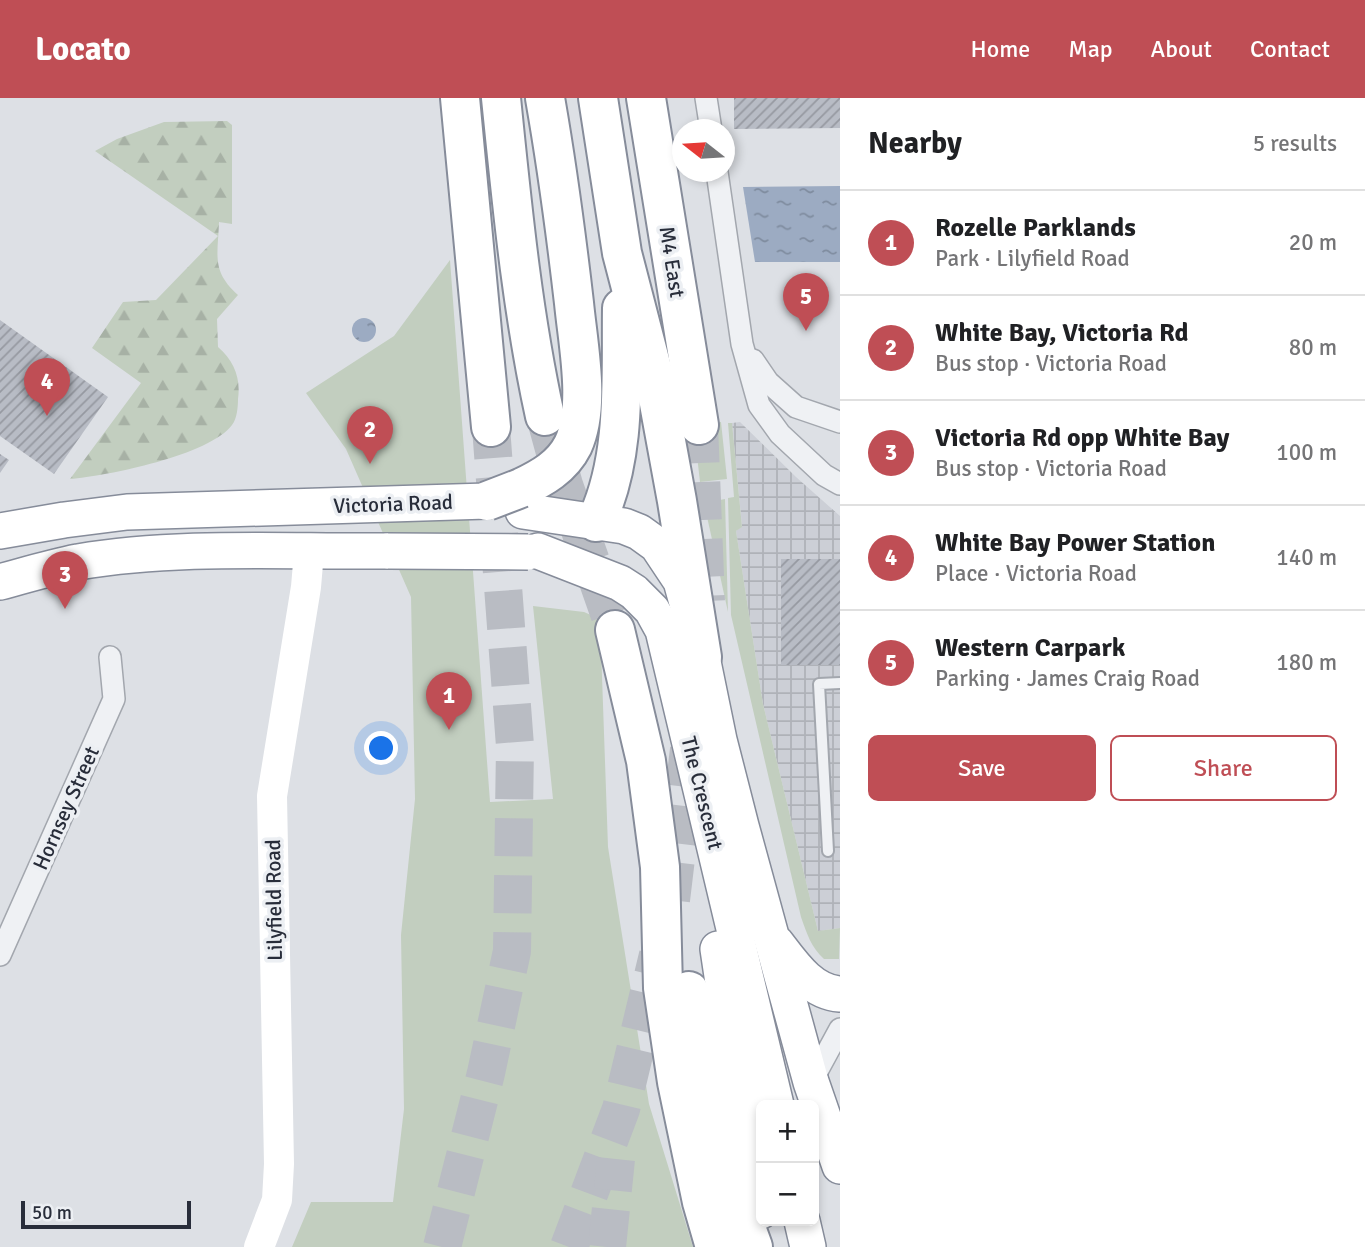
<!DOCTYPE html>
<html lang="en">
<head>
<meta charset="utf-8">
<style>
  :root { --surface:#fff; --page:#f6f6f6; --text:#202124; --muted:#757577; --line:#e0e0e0; --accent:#bf4e55 }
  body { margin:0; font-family:Signika,sans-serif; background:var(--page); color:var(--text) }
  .controls { position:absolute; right:21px; bottom:21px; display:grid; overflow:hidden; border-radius:10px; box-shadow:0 4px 10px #0003 }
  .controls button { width:63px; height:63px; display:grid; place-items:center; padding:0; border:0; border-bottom:2px solid var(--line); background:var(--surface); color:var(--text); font:35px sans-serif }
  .compass { position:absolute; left:672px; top:21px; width:63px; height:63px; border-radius:50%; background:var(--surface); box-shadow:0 4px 10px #0003; rotate:287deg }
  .scale { position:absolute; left:21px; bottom:18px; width:170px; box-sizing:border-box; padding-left:7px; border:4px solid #282d3a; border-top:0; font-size:19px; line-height:24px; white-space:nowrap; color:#282d3a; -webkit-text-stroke:5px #eceff3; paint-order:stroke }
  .you { position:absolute; left:382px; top:651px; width:24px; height:24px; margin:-18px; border:5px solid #fff; border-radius:50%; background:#1a73e8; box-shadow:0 0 0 10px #1a73e833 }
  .badge { display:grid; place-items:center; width:46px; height:46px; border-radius:50%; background:var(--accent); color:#fff; font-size:23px; font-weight:700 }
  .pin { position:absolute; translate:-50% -58px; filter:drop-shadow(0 2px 4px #0008) }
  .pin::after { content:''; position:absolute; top:37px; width:24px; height:21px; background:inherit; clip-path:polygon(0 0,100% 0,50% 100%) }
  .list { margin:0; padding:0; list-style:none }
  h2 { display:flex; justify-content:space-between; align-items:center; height:91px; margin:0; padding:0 28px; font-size:30px }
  h2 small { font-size:23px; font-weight:400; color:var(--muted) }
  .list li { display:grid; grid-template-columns:46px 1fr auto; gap:21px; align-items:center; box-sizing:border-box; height:105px; padding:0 28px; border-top:2px solid var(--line) }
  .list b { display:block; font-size:26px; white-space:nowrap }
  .list p { margin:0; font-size:23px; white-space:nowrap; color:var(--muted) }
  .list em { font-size:23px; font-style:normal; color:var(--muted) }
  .actions { display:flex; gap:14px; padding:21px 28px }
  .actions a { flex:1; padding:16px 0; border:2px solid var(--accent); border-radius:10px; text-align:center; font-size:24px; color:var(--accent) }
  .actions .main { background:var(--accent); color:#fff }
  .map { position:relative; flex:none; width:840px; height:1149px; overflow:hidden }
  header { display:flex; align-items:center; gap:42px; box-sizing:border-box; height:98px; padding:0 35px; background:var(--accent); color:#fff }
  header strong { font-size:33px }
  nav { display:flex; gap:38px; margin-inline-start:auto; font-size:24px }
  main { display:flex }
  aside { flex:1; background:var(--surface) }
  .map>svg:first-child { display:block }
  .industrial { fill:url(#industrial-grid) }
  .green { fill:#c2cebf }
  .forest { fill:url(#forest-firs) }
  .water { fill:url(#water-ripples) }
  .building { fill:url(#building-hatch) }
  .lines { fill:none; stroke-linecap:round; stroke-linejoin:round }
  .motorway-tunnel { stroke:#b9bcc3; stroke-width:38; stroke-dasharray:38 19; stroke-linecap:butt }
  .service-casing { stroke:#a3a7ae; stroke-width:14 }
  .minor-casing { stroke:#a3a7ae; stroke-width:24 }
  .trunk-casing { stroke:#868c9a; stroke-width:38 }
  .motorway-casing { stroke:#868c9a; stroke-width:42 }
  .service { stroke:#eff1f4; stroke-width:10 }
  .minor { stroke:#eff1f4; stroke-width:21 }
  .secondary { stroke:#fff; stroke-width:30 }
  .trunk { stroke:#fff; stroke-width:35 }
  .motorway { stroke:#fff; stroke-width:38 }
  .trunk-bridge-casing { stroke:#868c9a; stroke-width:38; stroke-linecap:butt }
  .motorway-bridge-casing { stroke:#868c9a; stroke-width:42; stroke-linecap:butt }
  .trunk-bridge { stroke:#fff; stroke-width:35 }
  .motorway-bridge { stroke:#fff; stroke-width:38 }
  .labels { text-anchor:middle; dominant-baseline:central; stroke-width:7; stroke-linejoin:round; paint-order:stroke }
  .street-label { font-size:21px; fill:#282d3a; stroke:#eceff3 }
</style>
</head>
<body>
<header>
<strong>Locato</strong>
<nav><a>Home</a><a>Map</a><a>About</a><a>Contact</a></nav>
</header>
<main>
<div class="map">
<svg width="840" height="1149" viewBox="0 0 840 1149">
  <defs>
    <pattern id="industrial-grid" width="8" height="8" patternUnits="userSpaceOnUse" patternTransform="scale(1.75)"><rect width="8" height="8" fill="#cccfd6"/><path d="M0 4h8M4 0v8" fill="none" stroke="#afb2b8"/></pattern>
    <pattern id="forest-firs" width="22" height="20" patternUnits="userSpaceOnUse" patternTransform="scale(1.75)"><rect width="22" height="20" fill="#c2cebf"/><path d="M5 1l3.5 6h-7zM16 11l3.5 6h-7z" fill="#a7b1a5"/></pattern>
    <pattern id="water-ripples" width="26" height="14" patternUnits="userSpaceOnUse" patternTransform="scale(1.75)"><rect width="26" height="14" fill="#9cabc2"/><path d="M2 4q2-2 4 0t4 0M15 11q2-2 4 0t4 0" fill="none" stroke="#7f8c9f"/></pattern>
    <pattern id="building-hatch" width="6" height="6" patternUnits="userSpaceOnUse" patternTransform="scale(1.75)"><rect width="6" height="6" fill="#b8bcc5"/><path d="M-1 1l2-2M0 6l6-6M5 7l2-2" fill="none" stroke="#9699a1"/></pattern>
  </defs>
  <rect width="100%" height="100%" fill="#dde0e5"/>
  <path class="industrial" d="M740 324 796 379 840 418V830L818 833 763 606 736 433 742 428 732 325Z"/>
  <g class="green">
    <path d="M450 162 490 704 553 701 533 508 584 514 600 521 608 749 649 1006 693 1149H292L311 1104H393L404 1011 401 837 415 701 411 499 346 351 306 295 394 238Z"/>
    <path d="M721 324 727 381 700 384 695 340 687 328Z"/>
    <path d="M728 325H732L742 429 736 433 763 606 818 833 840 830 839 861H824C811 849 807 836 801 819L731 517 728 400 734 399Z"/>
    <path d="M725 401 728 514 704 405Z"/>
  </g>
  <path class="forest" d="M227 23 232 27V126L219 124C218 157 211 173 238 197L217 221 218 249C234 263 241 280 238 301 238 309 237 321 232 327 210 357 107 378 70 381L141 285 92 250 123 204 156 202 218 138 95 53 117 41 164 24Z"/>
  <g class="water">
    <path d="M840 88V164H755L743 89Z"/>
    <circle cx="364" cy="232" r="12"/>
  </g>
  <g class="building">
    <path d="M734 0H840V30L734 31Z"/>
    <path d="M0 222 108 299 54 376 0 338Z"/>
    <path d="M0 356 9 362 0 375Z"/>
    <rect x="781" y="461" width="59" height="106"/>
  </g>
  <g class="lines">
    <g class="motorway-tunnel">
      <path d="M545 318 564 387 615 532"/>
      <path d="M699 327 706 503"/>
      <path d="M671 802 690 643"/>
      <path d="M442 1149 486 975 512 853 515 648 491 329"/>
      <path d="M569 1149 621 1011 658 857"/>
      <path d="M607 1149 616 1061"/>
    </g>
    <g class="service-casing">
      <path id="service" d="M828 753 819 586 840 585"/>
    </g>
    <g class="minor-casing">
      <g id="minor">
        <path d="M706 0 711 32"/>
        <path d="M717 74 742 246 759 307 780 336 824 377 840 386"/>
        <path d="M753 262 768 284 796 309 840 324"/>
        <path d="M0 857 114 601 110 559"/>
        <path d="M809 988 840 931"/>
      </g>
    </g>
    <g class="trunk-casing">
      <g id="trunk">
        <path d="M523 413 624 428 639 434 657 447 681 483 702 559 719 642 741 728 811 984 840 1068"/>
        <path d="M0 433 64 422 127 414 487 403"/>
        <path d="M538 453 620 485 634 494 652 512 663 532 776 1007"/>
        <path d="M0 484C26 477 52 469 78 464 180 447 285 454 388 453"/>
        <path d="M777 846C793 867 811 894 840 896"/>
        <path d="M718 851 744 1026 761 1113"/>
        <path d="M802 1123 808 1149"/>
      </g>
    </g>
    <g class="motorway-casing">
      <g id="motorway">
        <path d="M460 0 491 329"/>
        <path d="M501 0C512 107 522 213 545 318"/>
        <path d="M598 0 622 155 654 278 677 403 702 559"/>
        <path d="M646 0 699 327"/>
        <path d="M521 390C542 380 562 369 573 347 591 308 578 247 574 205 566 136 557 68 545 0"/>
        <path d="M596 424C627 359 621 281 622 210"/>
        <path d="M615 532 646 663 660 769 663 890 677 984 702 1104 715 1149"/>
        <path d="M689 893C705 980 722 1066 753 1149"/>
        <path d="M709 988 744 1026 761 1037"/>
      </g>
    </g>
    <use href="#service" class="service"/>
    <use href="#minor" class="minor"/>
    <path class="secondary" d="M259 1149 277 1102 279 1066 272 698 306 489 309 454"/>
    <use href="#trunk" class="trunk"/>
    <use href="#motorway" class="motorway"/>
    <g class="trunk-bridge-casing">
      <path id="trunk-bridge" d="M388 453 528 454"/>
    </g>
    <g class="motorway-bridge-casing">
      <path id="motorway-bridge" d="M487 403 521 390"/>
    </g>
    <use href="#trunk-bridge" class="trunk-bridge"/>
    <use href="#motorway-bridge" class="motorway-bridge"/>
  </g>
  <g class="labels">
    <g class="street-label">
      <text transform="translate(672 164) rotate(81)">M4 East</text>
      <text transform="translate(393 406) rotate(-2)">Victoria Road</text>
      <text transform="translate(702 695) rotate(76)">The Crescent</text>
      <text transform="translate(66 710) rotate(-66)">Hornsey Street</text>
      <text transform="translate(274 802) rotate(-91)">Lilyfield Road</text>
    </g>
  </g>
</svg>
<div class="controls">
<button>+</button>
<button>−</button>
</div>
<svg class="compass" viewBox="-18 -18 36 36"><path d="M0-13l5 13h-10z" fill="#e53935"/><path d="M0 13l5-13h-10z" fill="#757577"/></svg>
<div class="scale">50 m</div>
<div class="you"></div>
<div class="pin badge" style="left:449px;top:632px">1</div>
<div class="pin badge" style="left:370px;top:366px">2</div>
<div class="pin badge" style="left:65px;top:511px">3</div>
<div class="pin badge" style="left:47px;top:318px">4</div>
<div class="pin badge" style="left:806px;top:233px">5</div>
</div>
<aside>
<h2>Nearby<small>5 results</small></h2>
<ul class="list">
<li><span class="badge">1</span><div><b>Rozelle Parklands</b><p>Park · Lilyfield Road</p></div><em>20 m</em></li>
<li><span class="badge">2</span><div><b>White Bay, Victoria Rd</b><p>Bus stop · Victoria Road</p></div><em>80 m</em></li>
<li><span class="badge">3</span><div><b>Victoria Rd opp White Bay</b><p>Bus stop · Victoria Road</p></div><em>100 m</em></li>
<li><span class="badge">4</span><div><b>White Bay Power Station</b><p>Place · Victoria Road</p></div><em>140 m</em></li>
<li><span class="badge">5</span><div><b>Western Carpark</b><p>Parking · James Craig Road</p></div><em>180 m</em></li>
</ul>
<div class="actions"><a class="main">Save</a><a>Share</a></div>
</aside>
</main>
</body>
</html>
